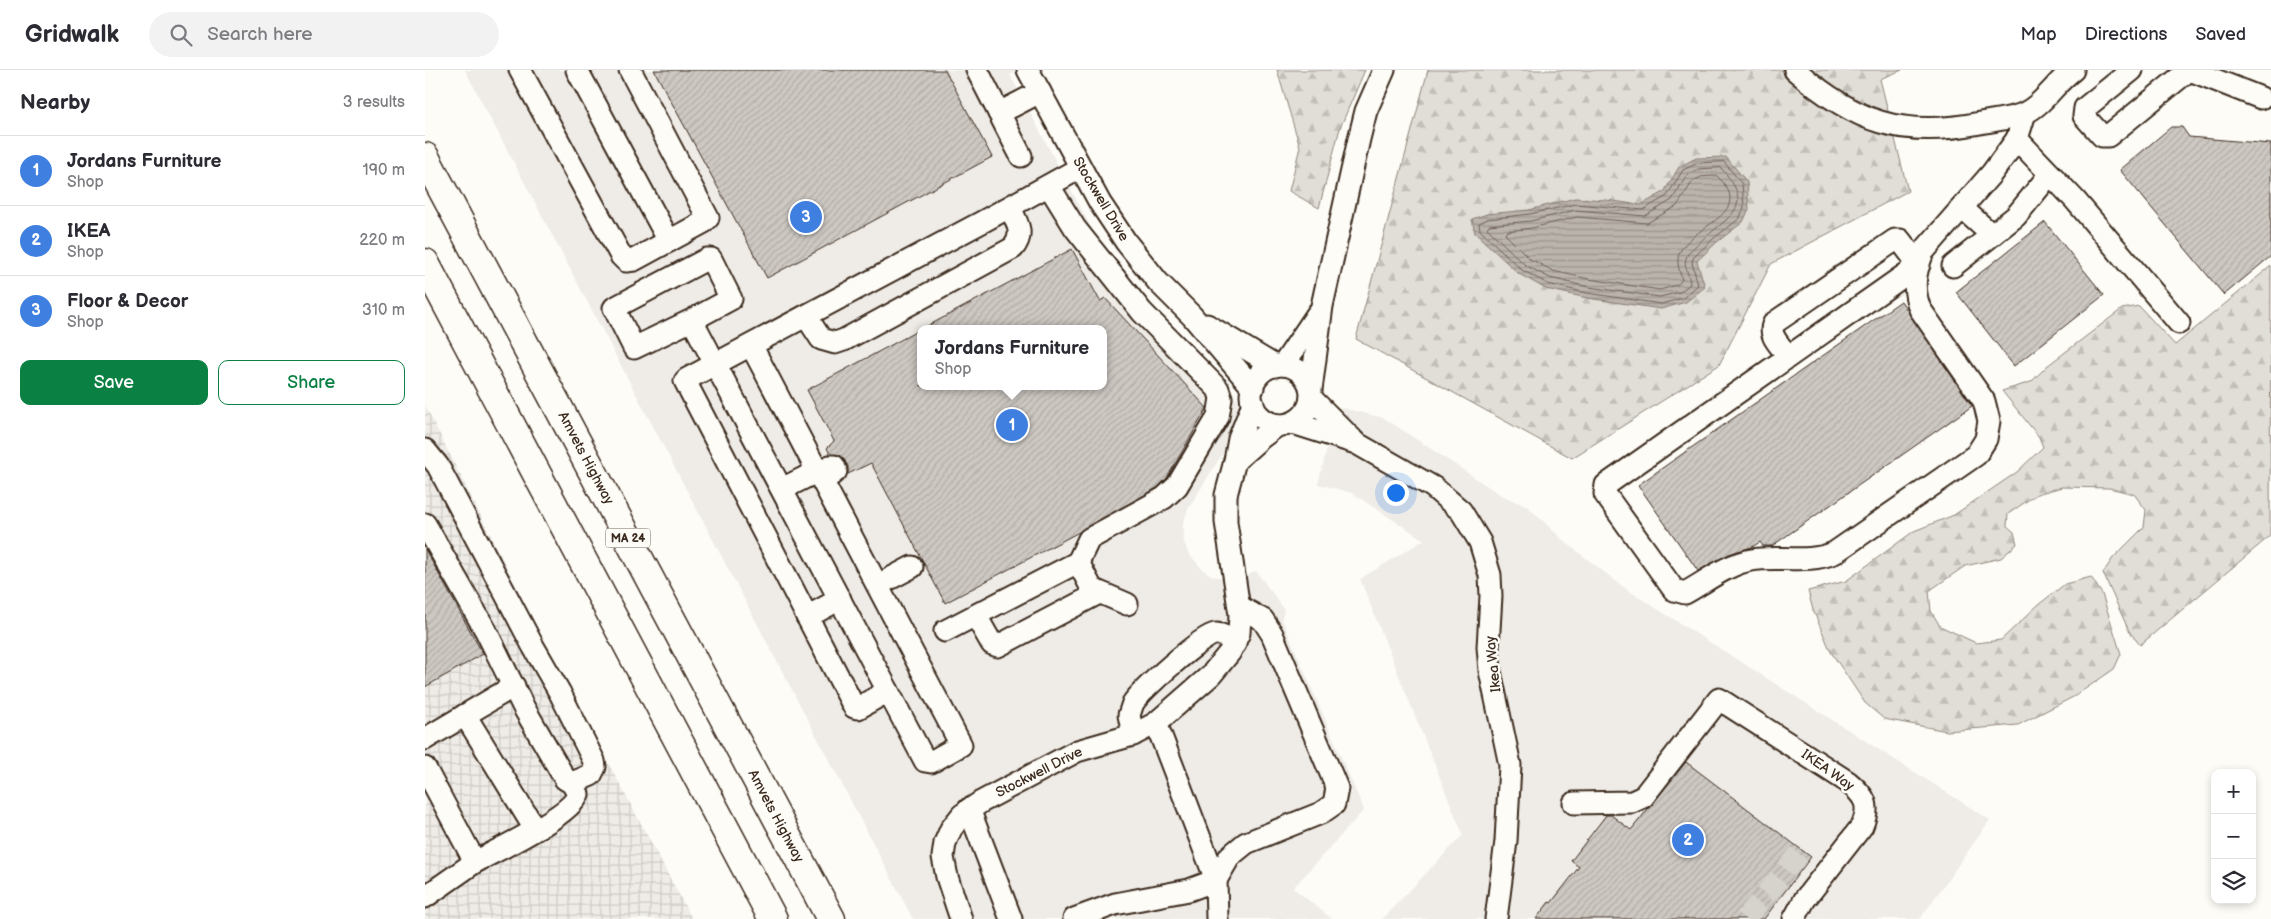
<!DOCTYPE html>
<html lang="en">
<head>
<meta charset="utf-8">
<style>
  :root { --surface:#fff; --page:#f2f2f3; --text:#2b2b33; --muted:#7c7c81; --line:#e1e1e2; --accent:#0b8043 }
  body { margin:0; font-family:"Balsamiq Sans",sans-serif; background:var(--page); color:var(--text) }
  .controls { position:absolute; right:15px; bottom:15px; display:grid; overflow:hidden; border-radius:10px; box-shadow:0 2px 8px #0003 }
  .controls button { width:45px; height:45px; display:grid; place-items:center; padding:0; border:0; border-bottom:1px solid var(--line); background:var(--surface); color:var(--text); font:25px sans-serif }
  .you { position:absolute; left:970px; top:422px; width:18px; height:18px; margin:-12px; border:4px solid #fff; border-radius:50%; background:#1a73e8; box-shadow:0 0 0 8px #1a73e833 }
  .badge { display:grid; place-items:center; width:32px; height:32px; border-radius:50%; background:var(--accent); color:#fff; font-size:16px; font-weight:700 }
  .pin { position:absolute; translate:-50% -50%; border:2px solid #fff; box-shadow:0 1px 5px #0006 }
  .popup { position:absolute; left:492px; top:255px; width:190px; height:65px; box-sizing:border-box; display:grid; place-content:center; border-radius:10px; background:var(--surface); filter:drop-shadow(0 1px 4px #0005); font-size:16px; white-space:nowrap; color:var(--muted) }
  .popup b { font-size:19px; color:var(--text) }
  .popup::after { content:''; position:absolute; left:50%; top:100%; margin-left:-10px; border:10px solid transparent; border-top-color:var(--surface) }
  .list { margin:0; padding:0; list-style:none }
  h2 { display:flex; justify-content:space-between; align-items:center; height:65px; margin:0; padding:0 20px; font-size:21px }
  h2 small { font-size:16px; font-weight:400; color:var(--muted) }
  .list li { display:grid; grid-template-columns:32px 1fr auto; gap:15px; align-items:center; box-sizing:border-box; height:70px; padding:0 20px; border-top:1px solid var(--line) }
  .list b { display:block; font-size:19px; white-space:nowrap }
  .list p { margin:0; font-size:16px; white-space:nowrap; color:var(--muted) }
  .list em { font-size:16px; font-style:normal; color:var(--muted) }
  .actions { display:flex; gap:10px; padding:15px 20px }
  .actions a { flex:1; padding:11px 0; border:1px solid var(--accent); border-radius:10px; text-align:center; font-size:18px; color:var(--accent) }
  .actions .main { background:var(--accent); color:#fff }
  .icon { flex:none; width:28px; height:28px; fill:none; stroke:currentColor; stroke-width:2; stroke-linecap:round; stroke-linejoin:round }
  .map { position:relative; flex:none; width:1846px; height:849px; overflow:hidden }
  header { display:flex; align-items:center; gap:30px; box-sizing:border-box; height:70px; padding:0 25px; background:var(--surface); border-bottom:1px solid var(--line) }
  header strong { font-size:24px }
  nav { display:flex; gap:28px; margin-inline-start:auto; font-size:18px }
  .search { width:350px; height:45px; background:var(--page); display:flex; align-items:center; gap:12px; box-sizing:border-box; padding:0 18px; border-radius:28px; color:var(--muted); font-size:19px }
  main { display:flex }
  aside { flex:1; background:var(--surface) }
  .map>svg:first-child { display:block }
  .built { fill:#efece7; fill-rule:evenodd }
  .industrial { fill:url(#industrial-grid) }
  .forest { fill:url(#forest-firs); stroke:#8e847a }
  .water { fill:url(#water-rules); stroke:#887d74 }
  .lines { fill:none; stroke-linecap:round; stroke-linejoin:round }
  .shore { stroke:#6e6157; stroke-width:1 }
  .building { fill:url(#building-hatch); stroke:#3b2a1e }
  .minor-tunnel { stroke:#d6d2cc; stroke-width:21; stroke-dasharray:21 11; stroke-linecap:butt }
  .minor-casing { stroke:#3b2a1e; stroke-width:25 }
  .highway-casing { stroke:#3b2a1e; stroke-width:31 }
  .minor { stroke:#fdfcf7; stroke-width:21 }
  .highway { stroke:#fdfcf7; stroke-width:28 }
  .labels { text-anchor:middle; dominant-baseline:central; stroke-width:5; stroke-linejoin:round; paint-order:stroke }
  .shield { fill:#fdfcf7; stroke:#75695f; stroke-width:1 }
  .shield-label { font-size:12px; font-weight:bold; fill:#3b2a1e }
  .street-label { font-size:14px; fill:#3b2a1e; stroke:#fdfcf7 }
</style>
</head>
<body>
<header>
<strong>Gridwalk</strong>
<div class="search"><svg class="icon" aria-label="search" viewBox="0 0 24 24"><circle cx="10" cy="10" r="6"/><path d="M15 15l6 6"/></svg>Search here</div>
<nav><a>Map</a><a>Directions</a><a>Saved</a></nav>
</header>
<main>
<aside>
<h2>Nearby<small>3 results</small></h2>
<ul class="list">
<li><span class="badge" style="background:#3f7fe0">1</span><div><b>Jordans Furniture</b><p>Shop</p></div><em>190 m</em></li>
<li><span class="badge" style="background:#3f7fe0">2</span><div><b>IKEA</b><p>Shop</p></div><em>220 m</em></li>
<li><span class="badge" style="background:#3f7fe0">3</span><div><b>Floor &amp; Decor</b><p>Shop</p></div><em>310 m</em></li>
</ul>
<div class="actions"><a class="main">Save</a><a>Share</a></div>
</aside>
<div class="map">
<svg width="1846" height="849" viewBox="0 0 1846 849">
  <defs>
    <pattern id="industrial-grid" width="8" height="8" patternUnits="userSpaceOnUse" patternTransform="scale(1.25)"><rect width="8" height="8" fill="#efece7"/><path d="M0 4h8M4 0v8" fill="none" stroke="#cecbc6"/></pattern>
    <pattern id="forest-firs" width="22" height="20" patternUnits="userSpaceOnUse" patternTransform="scale(1.25)"><rect width="22" height="20" fill="#e1ded7"/><path d="M5 1l3.5 6h-7zM16 11l3.5 6h-7z" fill="#c2bfb8"/></pattern>
    <pattern id="water-rules" width="6" height="5" patternUnits="userSpaceOnUse" patternTransform="scale(1.25)"><rect width="6" height="5" fill="#bbb4ad"/><path d="M0 2.5h6" fill="none" stroke="#99938c"/></pattern>
    <pattern id="building-hatch" width="6" height="6" patternUnits="userSpaceOnUse" patternTransform="scale(1.25)"><rect width="6" height="6" fill="#cdc8c2"/><path d="M-1 1l2-2M0 6l6-6M5 7l2-2" fill="none" stroke="#b1aca6"/></pattern>
  </defs>
  <rect width="100%" height="100%" fill="#fdfcf7"/>
  <filter id="ink" filterUnits="userSpaceOnUse"><feTurbulence type="fractalNoise" baseFrequency=".02" numOctaves="2"/><feDisplacementMap in="SourceGraphic" scale="10" xChannelSelector="R" yChannelSelector="G"/><feConvolveMatrix kernelMatrix="1 2 1 2 8 2 1 2 1" color-interpolation-filters="sRGB"/></filter>
  <g filter="url(#ink)">
    <g class="built">
      <path d="M40 0H595L585 5 670 165 701 210 775 289 802 312 814 333 815 341 810 364 763 439 758 453V469L763 483 778 500 788 506 804 509 820 507 831 501 859 539 857 549 939 740 868 818 907 849H488ZM496 259H678V316H496Z"/>
      <path d="M913 337 959 348 1076 425 1103 437 1139 471 1201 519 1565 750 1495 849H957L1038 765 935 509 999 470 927 423 893 414Z"/>
    </g>
    <path class="industrial" d="M0 335 123 580 267 849H0Z"/>
    <g class="forest">
      <path d="M852 0H940L915 58 894 138 864 121 875 77Z"/>
      <path d="M1003 0H1477L1455 9 1483 121 1346 194 1294 295 1147 388 931 269Z"/>
      <path d="M1846 196 1845 466 1715 575 1704 561 1678 503 1688 488 1719 457 1721 440 1709 424 1684 418 1637 417 1612 424 1583 444 1582 456 1589 462 1592 474 1576 488 1540 496 1504 521 1506 541 1515 556 1551 573 1576 570 1613 535 1640 514 1666 507 1677 524 1696 584 1689 599 1650 626 1593 655 1522 661 1459 649 1440 633 1406 582 1388 540 1383 521 1421 511 1489 461 1529 445 1592 402 1618 377 1614 367 1577 321 1606 312 1622 296 1697 239 1714 236 1750 275Z"/>
    </g>
    <path class="water" d="M1301 87 1322 112 1324 139 1318 152 1292 172 1272 191 1280 217 1261 232 1236 239 1162 228 1121 219 1094 204 1050 163 1047 149 1062 144 1104 140 1150 128 1181 130 1216 135 1239 122 1254 97 1271 88Z"/>
    <g class="lines">
      <g class="shore">
        <path d="M1299 92 1317 114 1319 138 1314 149 1289 168 1268 188 1267 193 1273 215 1258 228 1236 234 1162 223 1123 214 1097 200 1055 160 1054 153 1063 149 1105 144 1151 134 1218 140 1242 126 1258 100 1273 93Z"/>
        <path d="M1296 98C1333 139 1302 146 1274 173 1269 177 1263 182 1261 188 1258 196 1265 206 1265 214L1255 222 1235 227 1163 217 1125 208 1100 195 1062 158 1064 155 1106 151 1151 140 1220 146 1247 130 1262 105 1274 99Z"/>
        <path d="M1292 106C1333 145 1266 154 1254 184 1251 193 1255 202 1257 210L1252 215 1235 220 1164 209 1128 201 1105 189 1080 164 1082 161 1107 158 1152 147 1222 153 1252 136 1268 111 1276 107Z"/>
      </g>
    </g>
    <g class="building">
      <path d="M229 0H520L567 87 342 208Z"/>
      <path d="M1746 57H1757L1764 67 1846 74V186L1799 225 1695 100Z"/>
      <path d="M1620 152 1679 225 1589 296 1531 222Z"/>
      <path d="M647 179 675 231 680 228 782 338 742 408 732 418 654 462 520 533 446 393 423 404V396L416 386 405 384 402 378 409 371 382 320 496 259V316H678V259H497Z"/>
      <path d="M1476 231 1547 336 1347 476H1338L1335 472 1327 477 1304 484 1273 501 1213 415Z"/>
      <path d="M0 479 58 584 0 617Z"/>
      <path d="M1261 692 1386 787 1339 849H1111L1124 832 1126 833 1154 797 1146 791 1181 745H1186L1206 760Z"/>
    </g>
    <g class="lines">
      <path class="minor-tunnel" d="M1320 849 1378 780"/>
      <g class="minor-casing">
        <g id="minor">
          <path d="M95 0 196 186 201 191 209 190 279 152 283 148 205 0"/>
          <path d="M152 0 244 171"/>
          <path d="M552 0 596 86"/>
          <path d="M603 0 675 133 701 172 733 212 767 246 828 318"/>
          <path d="M1370 0C1430 52 1476 69 1555 53 1569 50 1587 49 1600 43 1619 34 1631 12 1648 0"/>
          <path d="M1707 0 1660 38 1659 46 1677 66H1683L1764 0"/>
          <path d="M1765 0 1836 28"/>
          <path d="M574 43 615 22"/>
          <path d="M1592 69 1650 130 1754 253"/>
          <path d="M624 116 650 158 717 242 793 319 796 328 793 347 752 416 739 428 664 469 653 492"/>
          <path d="M1537 138 1567 165"/>
          <path d="M1528 196 1591 146 1625 104"/>
          <path d="M381 246 396 269 410 273 419 270 588 178C600 164 592 152 585 138"/>
          <path d="M267 250 306 229 286 189H282L189 238 209 278 267 250 463 621"/>
          <path d="M782 255 850 296"/>
          <path d="M326 275 536 675 506 692 500 691 463 621 433 638 429 637 260 311 262 309 557 152 655 98"/>
          <path d="M1363 286C1356 276 1342 265 1349 253L1470 170H1475L1494 195 1181 415 1180 424 1249 520 1260 523C1280 512 1303 494 1326 490 1354 485 1382 494 1409 483L1551 385 1561 369 1564 351 1559 331 1495 239C1487 218 1490 202 1498 182L1567 103 1592 69 1600 43"/>
          <path d="M858 295 893 243"/>
          <circle cx="856" cy="325" r="30"/>
          <path d="M886 320 897 236 934 69 941 41 959 0"/>
          <path d="M886 328 927 369"/>
          <path d="M868 353 931 373 1008 417 1036 441 1055 472 1065 505 1066 526 1063 577 1065 601 1085 695 1081 771 1071 849"/>
          <path d="M0 380 13 396 108 576 135 623 169 691 170 697 166 705 147 713 140 709 99 638 61 561 0 454"/>
          <path d="M810 391 837 367 853 355"/>
          <path d="M357 419 393 401 402 400 405 396H409L411 401 406 405 402 400"/>
          <path d="M453 515 487 497"/>
          <path d="M551 546 567 574 573 576 674 523"/>
          <path d="M382 547 415 529"/>
          <path d="M520 561 653 492 667 519 702 534"/>
          <path d="M40 645 110 759"/>
          <path d="M731 653 791 810 792 849"/>
          <path d="M708 665 704 645 708 633C717 620 776 566 790 564 798 563 804 569 810 574"/>
          <path d="M0 669 89 616"/>
          <path d="M0 698 50 792C71 781 148 744 153 724L147 713"/>
          <path d="M1149 733 1207 732 1218 727 1294 629 1423 712C1440 726 1446 735 1437 756L1380 829 1369 849"/>
          <path d="M544 739 586 849"/>
          <path d="M0 827 50 792"/>
          <path d="M536 849 522 807 518 787 520 773 526 759 537 745 556 732 652 681 708 665 731 653 786 605 805 582 814 563 815 545 801 452V425L810 391 814 369 828 334"/>
          <path d="M649 849 690 834 764 820 791 810 805 786 821 773 896 743 909 734 912 718 847 564 838 550 815 537"/>
        </g>
      </g>
      <g class="highway-casing">
        <g id="highway">
          <path d="M0 87 406 849"/>
          <path d="M0 193 348 849"/>
        </g>
      </g>
      <use href="#minor" class="minor"/>
      <use href="#highway" class="highway"/>
    </g>
  </g>
  <g class="labels">
    <rect class="shield" x="180.5" y="458.5" width="45" height="19" rx="4"/>
    <g class="shield-label">
      <text x="203" y="468">MA 24</text>
    </g>
    <g class="street-label">
      <text transform="translate(676 129) rotate(59)">Stockwell Drive</text>
      <text transform="translate(161 388) rotate(62)">Amvets Highway</text>
      <text transform="translate(1068 594) rotate(-96)">Ikea Way</text>
      <text transform="translate(1403 700) rotate(35)">IKEA Way</text>
      <text transform="translate(614 702) rotate(-27)">Stockwell Drive</text>
      <text transform="translate(351 746) rotate(62)">Amvets Highway</text>
    </g>
  </g>
</svg>
<div class="controls">
<button>+</button>
<button>−</button>
<button><svg class="icon" aria-label="layers" viewBox="0 0 24 24"><path d="M12 4l9 5-9 5-9-5zM3 14l9 5 9-5"/></svg></button>
</div>
<div class="you"></div>
<div class="pin badge" style="left:587px;top:355px;background:#3f7fe0">1</div>
<div class="popup"><b>Jordans Furniture</b>Shop</div>
<div class="pin badge" style="left:1263px;top:770px;background:#3f7fe0">2</div>
<div class="pin badge" style="left:381px;top:147px;background:#3f7fe0">3</div>
</div>
</main>
</body>
</html>
